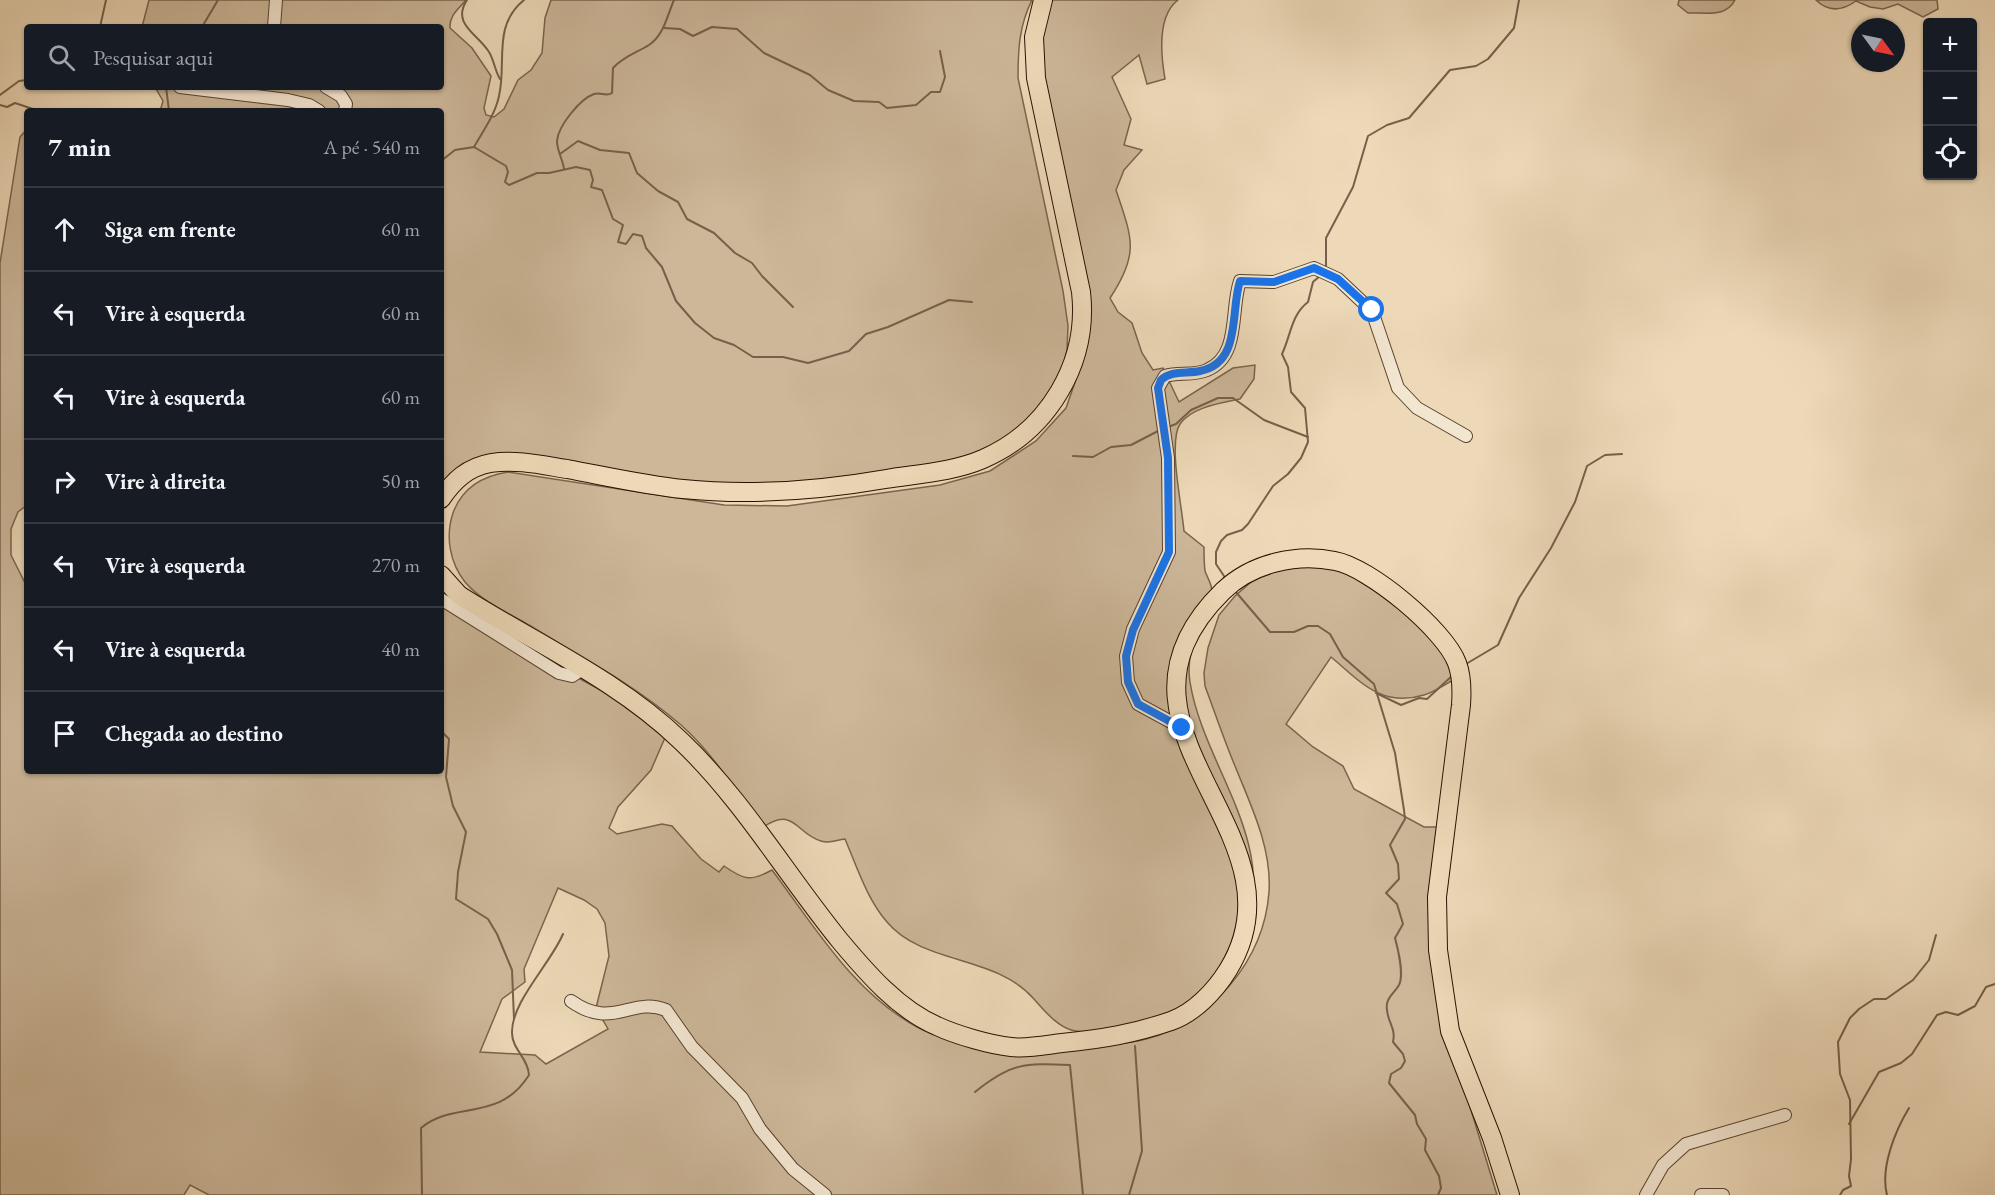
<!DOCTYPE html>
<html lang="pt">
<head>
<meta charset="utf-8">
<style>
  :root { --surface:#171b24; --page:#242831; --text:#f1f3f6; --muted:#9ea1a6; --line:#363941 }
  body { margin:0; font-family:"EB Garamond",serif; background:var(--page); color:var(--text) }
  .controls { position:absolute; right:18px; top:18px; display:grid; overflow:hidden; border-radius:6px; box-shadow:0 2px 4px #0004 }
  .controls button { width:54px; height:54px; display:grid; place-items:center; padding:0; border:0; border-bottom:2px solid var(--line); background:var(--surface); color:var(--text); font:30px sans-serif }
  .compass { position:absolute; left:1851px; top:18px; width:54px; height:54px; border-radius:50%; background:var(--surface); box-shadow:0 2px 4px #0004; rotate:123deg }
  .stop { position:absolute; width:18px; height:18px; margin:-14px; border:4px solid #1a73e8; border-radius:50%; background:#fff }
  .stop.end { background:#1a73e8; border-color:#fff; box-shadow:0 2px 6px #0008 }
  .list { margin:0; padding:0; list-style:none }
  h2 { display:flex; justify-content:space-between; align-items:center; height:78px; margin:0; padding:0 24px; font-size:26px }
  h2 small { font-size:20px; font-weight:400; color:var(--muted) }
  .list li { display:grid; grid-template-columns:39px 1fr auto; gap:18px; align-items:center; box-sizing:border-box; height:84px; padding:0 24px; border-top:2px solid var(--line) }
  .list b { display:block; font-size:22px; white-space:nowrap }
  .list em { font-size:20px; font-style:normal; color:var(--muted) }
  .icon { flex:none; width:33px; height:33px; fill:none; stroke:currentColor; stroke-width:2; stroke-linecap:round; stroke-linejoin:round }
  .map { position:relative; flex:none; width:1995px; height:1195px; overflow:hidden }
  .search { position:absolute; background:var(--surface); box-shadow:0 2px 4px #0004; left:24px; top:24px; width:420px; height:66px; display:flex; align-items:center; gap:15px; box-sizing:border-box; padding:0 21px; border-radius:6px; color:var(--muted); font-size:22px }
  .panel { position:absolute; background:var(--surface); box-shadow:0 2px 4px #0004; left:24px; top:108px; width:420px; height:666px; border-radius:6px }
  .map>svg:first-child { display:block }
  .green { fill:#ccb799; stroke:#7a644c; stroke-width:1.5; fill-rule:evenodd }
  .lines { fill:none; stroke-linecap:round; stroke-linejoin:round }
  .stream { stroke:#766049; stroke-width:2 }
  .minor-casing { stroke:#59432e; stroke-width:14 }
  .highway-casing { stroke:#281100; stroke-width:20 }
  .minor { stroke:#f3e6d1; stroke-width:12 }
  .highway { stroke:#edd9b8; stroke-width:18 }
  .route { stroke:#1a73e8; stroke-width:8 }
</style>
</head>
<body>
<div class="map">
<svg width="1995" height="1195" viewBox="0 0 1995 1195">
  <rect width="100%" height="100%" fill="#edd9b8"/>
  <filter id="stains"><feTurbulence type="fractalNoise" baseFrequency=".00333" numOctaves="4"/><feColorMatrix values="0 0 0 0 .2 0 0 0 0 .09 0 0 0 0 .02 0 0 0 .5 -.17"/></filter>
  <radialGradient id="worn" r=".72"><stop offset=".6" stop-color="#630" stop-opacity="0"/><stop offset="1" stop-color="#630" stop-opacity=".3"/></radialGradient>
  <g class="green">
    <path d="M149 0H466C459 9 449 15 450 28L472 48 491 76 484 108 486 115 494 117 504 109 518 80 531 70 542 53 545 18 551 0H1032C1019 26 1018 50 1018 78L1063 291 1068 326 1067 350 1063 367 1045 405 981 459 765 495 517 457 441 492V111H160L163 101 155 87H441V27H142Z"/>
    <path d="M1048 0H1178C1157 16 1161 56 1165 79L1147 84 1139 55 1112 77 1131 119 1124 145 1142 150 1124 170 1116 190C1132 238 1140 253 1110 298L1118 312 1132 323 1142 353 1153 370 1163 368 1179 402 1233 368 1255 365 1254 379 1240 399C1221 403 1192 407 1180 424 1168 442 1182 507 1184 531L1204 547C1204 555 1204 563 1205 571 1207 577 1213 586 1212 593 1207 626 1184 644 1190 682 1203 764 1274 836 1248 923 1244 936 1233 951 1225 963 1204 999 1168 1020 1127 1026 1076 1034 1069 1040 1034 999 996 955 923 965 887 922 867 899 857 867 845 839 836 840 830 844 821 841 796 834 794 805 762 828 737 793 714 754 681 725 635 685 581 657 529 625 508 613 481 601 465 582 450 563 445 537 453 513 462 488 482 476 508 472L724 505 787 506 940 485 990 471 1036 441 1066 408 1079 371 1083 331 1033 84Z"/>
    <path d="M1679 0H1735C1726 18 1705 12 1688 13L1678 5Z"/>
    <path d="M1816 0H1937L1938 9 1923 17 1898 4 1883 9 1870 7 1856 1C1842 11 1828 12 1816 0Z"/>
    <path d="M27 129V505L18 512 11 529V555L27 587V771H441V581L547 661 619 700 667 733 651 770 618 807 609 828 617 834 662 824 672 826 701 859 719 872 724 866C744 880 750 882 772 870 815 927 854 994 919 1028 959 1049 1007 1048 1052 1046 1082 1044 1116 1047 1146 1039 1212 1022 1264 960 1269 892 1272 848 1251 806 1235 766 1224 740 1215 713 1205 686L1204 673 1208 648 1219 615 1235 596 1257 577 1300 560 1362 574 1442 642 1457 678C1447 683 1435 692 1424 695 1381 708 1360 681 1331 657L1286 724 1313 747 1343 766 1354 789 1424 827H1443L1438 900 1452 1048 1497 1195H209L190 1185 184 1195H0V263L20 137ZM558 888 584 900 597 909 605 923 609 956 596 1008 608 1029 546 1064 535 1055 480 1052 502 999 525 982 524 969Z"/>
  </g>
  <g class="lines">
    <g class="stream">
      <path d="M467 0C451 24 478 34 489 52 494 60 495 71 500 79"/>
      <path d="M100 27 106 0"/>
      <path d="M202 27 218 0"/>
      <path d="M664 28 680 29 693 36 712 27 737 29 764 53 810 75 828 90 854 101 879 102 887 108 916 105 931 92H940L945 77 940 51"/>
      <path d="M166 87 169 111"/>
      <path d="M0 95 19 81 27 80"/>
      <path d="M0 105 7 107 15 103 39 111"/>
      <path d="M474 147C483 131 495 115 499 96 507 62 492 26 524 0"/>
      <path d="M560 154 578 141 600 150 629 153 637 173 658 191 678 202 687 219 714 233 735 253 752 263 762 276 793 307"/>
      <path d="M441 161 455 150 474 147 506 166 508 172 505 182 509 185 537 173H549L576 167 590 170 593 180 591 187 602 190 613 219 623 225 618 242 626 244 633 234 642 236 646 248 662 267 676 301 695 323 714 338 734 345 753 357H783L808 363 849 351 866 334 888 327 949 300 972 302"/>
      <path d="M564 169C563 160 557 151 557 141 558 126 580 99 594 94 601 92 606 97 612 93L613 68C624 56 636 53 649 45 664 35 667 16 674 0"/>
      <path d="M1326 267V238L1353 187 1368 136 1387 125 1409 118 1450 70 1476 66 1488 59 1514 28 1519 0"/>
      <path d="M1168 427 1176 424 1191 410 1218 398H1233L1264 420 1308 437"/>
      <path d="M1073 456 1093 457 1111 447 1131 445 1160 430"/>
      <path d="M1226 579 1216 564V552L1221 541 1227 535 1242 530 1248 524 1273 486 1288 474 1301 458 1308 442 1305 408 1291 392 1288 367 1282 354C1291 335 1291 315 1308 302L1313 282 1321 275"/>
      <path d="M1235 591 1270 632H1294L1308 626H1318L1330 634 1343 657 1374 684 1395 753 1404 810 1405 819 1390 845 1398 864 1399 879 1386 893 1397 904 1403 924 1395 938C1398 949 1404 975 1399 985 1394 994 1385 998 1387 1010 1388 1023 1396 1028 1393 1042L1403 1054 1405 1061 1401 1068 1391 1074 1389 1083 1415 1115 1417 1124 1426 1139 1425 1150 1439 1176 1441 1188 1438 1195"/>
      <path d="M1466 664 1498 645 1519 598 1551 548 1575 502 1587 466 1605 455 1622 454"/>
      <path d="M1376 693 1401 705 1419 698 1427 699 1453 675"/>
      <path d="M441 731 449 739 446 777 453 806 466 832 458 872 456 899 488 919 497 934 512 970 514 1019"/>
      <path d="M975 1092C1011 1063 1024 1063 1070 1065L1083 1195"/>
      <path d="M1849 1124 1879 1072 1901 1063 1912 1054 1937 1015 1946 1012 1958 1015 1975 1006 1986 987 1995 984"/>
      <path d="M422 1195 421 1128C454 1100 499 1123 529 1075 528 1058 512 1049 512 1033 511 1002 551 963 563 934"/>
      <path d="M1129 1195 1142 1151 1135 1046"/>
      <path d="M1840 1195 1843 1190 1851 1186 1849 1176 1851 1159 1850 1100 1840 1074 1838 1042 1850 1018 1859 1009 1874 999H1886L1913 980 1929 960 1936 935"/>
      <path d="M1887 1195C1880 1168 1895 1131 1909 1108"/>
    </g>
    <g class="minor-casing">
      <g id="minor">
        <path d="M274 27 276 0"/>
        <path d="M180 87 288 100 309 105 319 111"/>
        <path d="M326 87 341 96 346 104 345 111"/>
        <path d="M441 599 559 673 572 676 582 669"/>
        <path d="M1182 728 1138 704 1128 682 1126 656 1133 629 1169 552 1168 458 1158 388 1165 376C1178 372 1194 376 1207 370 1241 356 1230 309 1240 281L1274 282 1314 268 1338 279 1372 311 1398 388 1417 408 1466 436"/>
        <path d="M571 1001C613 1031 631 996 666 1010L692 1047 742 1098 760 1129 793 1169 825 1195"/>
        <path d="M1646 1195 1663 1165 1686 1144 1785 1115"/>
        <path d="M1701 1195H1723"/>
      </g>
    </g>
    <g class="highway-casing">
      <g id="highway">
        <path d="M441 499C454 480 468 467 491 463 516 459 542 465 567 469 605 476 644 485 683 489 752 496 817 491 886 479 917 474 953 472 983 459 1048 431 1089 363 1081 292L1036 78 1034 37 1043 0"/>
        <path d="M441 575 459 595C533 642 618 680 681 741 743 800 787 876 841 942 867 973 899 1010 937 1026 956 1035 991 1045 1011 1047 1027 1049 1046 1045 1062 1043 1102 1039 1133 1034 1171 1021 1194 1013 1215 991 1228 970 1313 832 1082 729 1223 591 1252 563 1297 553 1335 561 1369 567 1445 630 1457 663 1462 676 1462 691 1461 705L1437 897 1438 950 1450 1031 1492 1138 1510 1195"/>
      </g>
    </g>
    <use href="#minor" class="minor"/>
    <use href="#highway" class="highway"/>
  </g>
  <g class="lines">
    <path class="route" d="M1182 728 1138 704 1128 682 1126 656 1133 630 1169 552 1168 458 1158 388 1161 380C1171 370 1187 374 1200 371 1242 363 1230 311 1240 281L1274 282 1314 268 1338 279 1372 310"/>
  </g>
  <rect width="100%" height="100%" filter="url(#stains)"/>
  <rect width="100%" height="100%" fill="url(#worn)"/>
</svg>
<div class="controls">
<button>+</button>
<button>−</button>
<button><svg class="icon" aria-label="locate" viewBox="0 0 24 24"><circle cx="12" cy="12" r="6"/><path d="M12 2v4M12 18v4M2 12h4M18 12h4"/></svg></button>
</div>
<svg class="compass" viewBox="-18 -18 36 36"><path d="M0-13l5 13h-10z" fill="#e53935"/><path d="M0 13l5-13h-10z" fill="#9ea1a6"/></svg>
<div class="stop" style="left:1372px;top:310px"></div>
<div class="stop end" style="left:1182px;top:728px"></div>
<div class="search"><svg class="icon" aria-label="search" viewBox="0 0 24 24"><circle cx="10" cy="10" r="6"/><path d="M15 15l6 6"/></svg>Pesquisar aqui</div>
<section class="panel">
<h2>7 min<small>A pé · 540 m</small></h2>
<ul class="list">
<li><svg class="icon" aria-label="ahead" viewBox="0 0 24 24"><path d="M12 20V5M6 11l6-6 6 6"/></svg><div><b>Siga em frente</b></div><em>60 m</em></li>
<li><svg class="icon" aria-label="left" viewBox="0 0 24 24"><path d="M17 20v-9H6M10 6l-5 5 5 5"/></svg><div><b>Vire à esquerda</b></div><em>60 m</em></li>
<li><svg class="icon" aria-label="left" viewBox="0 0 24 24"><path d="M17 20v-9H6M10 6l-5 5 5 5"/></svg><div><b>Vire à esquerda</b></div><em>60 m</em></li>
<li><svg class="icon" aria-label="right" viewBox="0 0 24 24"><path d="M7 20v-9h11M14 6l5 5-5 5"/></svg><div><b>Vire à direita</b></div><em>50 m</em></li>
<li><svg class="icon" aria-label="left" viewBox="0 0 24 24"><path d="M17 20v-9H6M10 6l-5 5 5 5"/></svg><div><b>Vire à esquerda</b></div><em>270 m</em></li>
<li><svg class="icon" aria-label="left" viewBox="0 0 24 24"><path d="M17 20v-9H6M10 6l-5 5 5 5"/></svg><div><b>Vire à esquerda</b></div><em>40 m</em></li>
<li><svg class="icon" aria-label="arrive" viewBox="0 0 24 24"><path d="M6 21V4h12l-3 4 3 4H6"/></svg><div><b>Chegada ao destino</b></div></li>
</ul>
</section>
</div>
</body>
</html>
